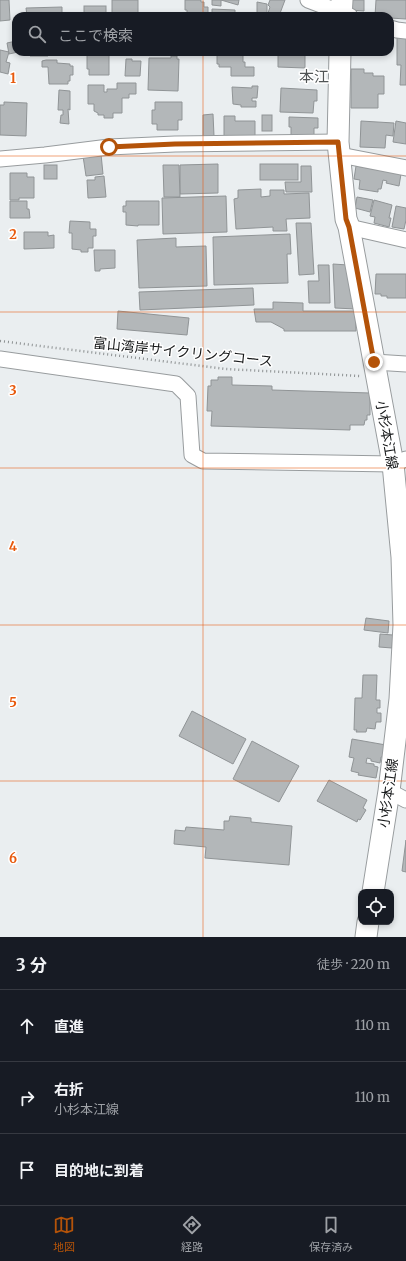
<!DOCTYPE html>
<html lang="ja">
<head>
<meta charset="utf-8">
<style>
  :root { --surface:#171b24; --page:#242831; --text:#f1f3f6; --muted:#9ea1a6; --line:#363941; --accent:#b45309 }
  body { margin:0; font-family:Merriweather,"Noto Sans JP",serif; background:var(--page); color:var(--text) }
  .controls { position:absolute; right:12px; bottom:12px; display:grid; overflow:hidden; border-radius:8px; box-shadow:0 2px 6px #0003 }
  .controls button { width:36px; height:36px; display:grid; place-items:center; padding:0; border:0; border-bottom:1px solid var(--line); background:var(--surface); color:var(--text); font:20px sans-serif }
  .stop { position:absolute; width:12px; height:12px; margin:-9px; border:3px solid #b45309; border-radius:50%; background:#fff }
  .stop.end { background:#b45309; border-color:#fff; box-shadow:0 1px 4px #0008 }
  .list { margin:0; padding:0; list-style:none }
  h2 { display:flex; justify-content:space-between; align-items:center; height:52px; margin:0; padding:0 16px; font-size:17px }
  h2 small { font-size:13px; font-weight:400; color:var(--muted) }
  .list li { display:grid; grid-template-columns:26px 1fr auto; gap:12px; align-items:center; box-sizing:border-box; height:72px; padding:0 16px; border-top:1px solid var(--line) }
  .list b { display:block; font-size:15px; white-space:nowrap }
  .list p { margin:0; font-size:13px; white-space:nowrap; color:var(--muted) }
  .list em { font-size:13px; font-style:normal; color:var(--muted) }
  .icon { flex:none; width:22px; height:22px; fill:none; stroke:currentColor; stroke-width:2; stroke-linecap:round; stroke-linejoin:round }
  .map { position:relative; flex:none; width:406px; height:937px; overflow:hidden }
  .search { position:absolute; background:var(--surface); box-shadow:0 2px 6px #0003; left:12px; right:12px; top:12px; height:44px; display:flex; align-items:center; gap:10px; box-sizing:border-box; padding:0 14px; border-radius:12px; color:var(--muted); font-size:15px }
  .sheet { height:268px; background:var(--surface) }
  nav { display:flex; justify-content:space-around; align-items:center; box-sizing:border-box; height:56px; border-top:1px solid var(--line); background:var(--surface); font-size:11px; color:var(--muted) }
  nav a { display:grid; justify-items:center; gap:2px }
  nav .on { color:var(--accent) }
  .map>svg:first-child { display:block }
  .building { fill:#b3b7b9; stroke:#909496 }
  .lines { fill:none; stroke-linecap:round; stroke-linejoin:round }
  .street-casing { stroke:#989c9e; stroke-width:17 }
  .secondary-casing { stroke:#989c9e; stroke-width:23 }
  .path { stroke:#8c9091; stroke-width:2.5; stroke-dasharray:1 3; stroke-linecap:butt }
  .street { stroke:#fff; stroke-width:15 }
  .secondary { stroke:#fff; stroke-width:21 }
  .route { stroke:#b45309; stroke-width:5 }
  .grid { fill:none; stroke:#e8590c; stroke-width:1; stroke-opacity:0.55 }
  .labels { text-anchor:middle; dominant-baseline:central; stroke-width:3; stroke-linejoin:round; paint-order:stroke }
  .street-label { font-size:14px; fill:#17191a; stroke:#fff }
  .neighbourhood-label { font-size:15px; fill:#505455; stroke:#fff }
  .grid-label { font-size:13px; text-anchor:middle; font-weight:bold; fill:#e8590c; stroke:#fff; stroke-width:3; stroke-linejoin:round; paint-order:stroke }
</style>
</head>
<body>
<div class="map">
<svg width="406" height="937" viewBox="0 0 406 937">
  <rect width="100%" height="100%" fill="#eaeef0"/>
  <g class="building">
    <path d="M0 0H9L10 20 0 21Z"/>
    <rect x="112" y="0" width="26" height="16"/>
    <path d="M185 0H201V2H204V7H208V16H187V10H185Z"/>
    <path d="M212 0H221V6L212 5Z"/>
    <path d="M221 0H239L238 5Z"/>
    <path d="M270 0H285L279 16 268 13 270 7 268 5Z"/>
    <path d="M349 0H364V11L349 10Z"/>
    <path d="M376 0H406V19L390 18V16H375Z"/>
    <path d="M257 2 267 4V16L257 15Z"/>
    <rect x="84" y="6" width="22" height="10"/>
    <path d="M62 7V14L55 15V16H27L26 8Z"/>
    <path d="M212 9 235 10V16H212Z"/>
    <path d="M397 36H406V85H400L401 65H397Z"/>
    <path d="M16 41V52H18L9 54 7 43Z"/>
    <path d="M0 50 9 52 6 62 10 63 8 74 0 72Z"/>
    <path d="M30 52H50V54H48V56H30Z"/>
    <path d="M87 52H109V75H89V69H87Z"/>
    <path d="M217 52H246V55H243V62H245V67H254V76H231V67H219V64H217Z"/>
    <path d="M278 52H313V55L305 54V68L278 67Z"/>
    <path d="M171 56H177V59H179L178 91 148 90 149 58H171Z"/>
    <path d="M126 59H132V61H141L140 76H125Z"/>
    <path d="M46 60H57V63L70 64V66H73V75H70V81H68V84H49L48 67H42V61Z"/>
    <path d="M351 69H364V73H373V76H384V94H378V108H351Z"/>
    <path d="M117 83H136V94H129V98H122V113H113V118H104V115H98V113L94 111V104H88V85H104V92H107V89H117Z"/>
    <path d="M252 86H258L257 98H252V101H256V107H241V105L233 104 232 87 252 88Z"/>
    <path d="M281 88 317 90V101H314L313 113 280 112Z"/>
    <path d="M59 90 70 91V110L68 109 69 124 60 123 61 115H63V110H58Z"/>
    <path d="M4 102 27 103 26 136 0 135V105H4Z"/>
    <path d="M155 102H182V120H178V130H157V124H152V110H155Z"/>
    <path d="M213 114 214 136H203V115Z"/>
    <rect x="262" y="115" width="10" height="16"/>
    <path d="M224 116H235V121H255V137H224Z"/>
    <path d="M289 117 318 118V128H314V135H291V127H289Z"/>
    <path d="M361 121 394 123 393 136 386 135 385 148 360 147Z"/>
    <path d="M396 121 406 123V144L393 142Z"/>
    <path d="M101 154 103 174 86 176 83 156Z"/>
    <path d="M218 164V193L180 194V165Z"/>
    <rect x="260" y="164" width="38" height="16"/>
    <rect x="44" y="165" width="13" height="14"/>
    <path d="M163 165H179L180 197H164Z"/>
    <path d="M301 166H311L312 192H286L285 182H301Z"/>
    <path d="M356 166 401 174 399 186 386 183 387 181 383 180 381 189H378V192L359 189 360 180 354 179Z"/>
    <path d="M10 173H27V177H34V198H19V200H10Z"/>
    <path d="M104 176 106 197 88 198 87 180H95V177Z"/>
    <path d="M261 189V197L270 196V190H284V194L309 193 310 218 286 219 287 231H273V227L236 229 234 199 238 198V190Z"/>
    <path d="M226 196 227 232 163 234 162 198Z"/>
    <path d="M357 197 373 200 370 212 355 208Z"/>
    <path d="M374 200 392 205 389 218H391L389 227 374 223 375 217 370 216Z"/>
    <path d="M10 201H27V209H29L30 218H10Z"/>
    <path d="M126 201H159V225H138V226L126 225V212H123V206H126Z"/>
    <path d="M396 206 406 208V220L404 229 392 227Z"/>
    <path d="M70 221 90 222V229H96V236H93V248H88V252H81V250L72 249V233H69Z"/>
    <path d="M296 223H311L314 274 299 275Z"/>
    <path d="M24 232H48V236L54 235V248L24 249Z"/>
    <path d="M290 234 291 254H287L288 283 214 285 213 237Z"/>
    <path d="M176 238V247L206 246 207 286 139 288 137 240Z"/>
    <path d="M94 250H115V268L100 269V271H95Z"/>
    <path d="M333 264 348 265 356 309 335 308Z"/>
    <path d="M318 265H329L330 303H309L308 281H319Z"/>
    <path d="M376 274H406V298H387V296H381V294H375Z"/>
    <path d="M253 288 254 305 140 310 139 292Z"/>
    <path d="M273 302 303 303V311H355L356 331H284V329L271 322H256L254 309H273Z"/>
    <path d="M118 311 189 318 187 335 117 329Z"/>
    <path d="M218 377H232V385L272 386V390L370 393V415H367V420H365L364 425H350V430L211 426 212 411H207L208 386H211V380H218Z"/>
    <path d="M366 618 389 621 388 633 364 630Z"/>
    <path d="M380 634 393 635 392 648 379 647Z"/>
    <path d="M363 675H377L376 700H380V708H377V713H381V722H376L375 729 367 728 366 732H356L357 730H354L355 698H362Z"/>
    <path d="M192 711 246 739 233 764 179 736Z"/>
    <path d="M352 739 386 745 384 757H381L380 763 371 761V759L367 758 366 763 374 764V766L378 767 376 778 358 775 359 773 351 771 354 758 349 757Z"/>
    <path d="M252 741 299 766 279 802 233 779Z"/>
    <path d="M329 780 367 800 363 808 366 810 360 820 358 819 357 822 317 801Z"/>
    <path d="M230 816 251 818V822L292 826 289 865 205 858 206 847 174 844 175 830 185 831 186 827 224 830V821H229Z"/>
    <path d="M406 840V872L402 871Z"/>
  </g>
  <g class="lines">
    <g class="street-casing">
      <g id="street">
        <path d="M308 0 350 16"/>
        <path d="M390 28 397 30 406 31"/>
        <path d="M340 155 406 168"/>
        <path d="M0 159 45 155 109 147 175 144 338 142"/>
        <path d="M349 227 406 240"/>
        <path d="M0 359 176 384 188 396 192 455 203 461 393 464 406 459"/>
        <path d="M374 362 406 364"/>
        <path d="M389 791 406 800"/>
      </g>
    </g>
    <g class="secondary-casing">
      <g id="secondary">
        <path d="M341 16 342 0"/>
        <path d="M340 52 338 142 346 219 349 227 393 464 402 557 404 625 400 699 389 791 373 892"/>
        <path d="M366 937 368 922"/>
      </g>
    </g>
    <path class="path" d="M0 341 226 369 360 376"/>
    <use href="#street" class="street"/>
    <use href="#secondary" class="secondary"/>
  </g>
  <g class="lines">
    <path class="route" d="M109 147 175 144 338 142 346 219 349 227 374 362"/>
  </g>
  <path class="grid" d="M203 0V16M203 52V937M0 156H406M0 312H406M0 468H406M0 625H406M0 781H406"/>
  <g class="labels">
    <g class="street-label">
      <text transform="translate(183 352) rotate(6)">富山湾岸サイクリングコース</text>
      <text transform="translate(387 435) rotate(80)">小杉本江線</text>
      <text transform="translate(388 793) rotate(-82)">小杉本江線</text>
    </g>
    <g class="neighbourhood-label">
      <text x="314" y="76">本江</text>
    </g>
  </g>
  <g class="grid-label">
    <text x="13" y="83">1</text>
    <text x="13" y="239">2</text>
    <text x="13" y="395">3</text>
    <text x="13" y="551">4</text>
    <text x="13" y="707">5</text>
    <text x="13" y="863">6</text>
  </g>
</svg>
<div class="controls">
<button><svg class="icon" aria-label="locate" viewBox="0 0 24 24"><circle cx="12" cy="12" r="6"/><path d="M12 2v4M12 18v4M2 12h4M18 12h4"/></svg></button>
</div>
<div class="stop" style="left:109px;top:147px"></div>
<div class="stop end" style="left:374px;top:362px"></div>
<div class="search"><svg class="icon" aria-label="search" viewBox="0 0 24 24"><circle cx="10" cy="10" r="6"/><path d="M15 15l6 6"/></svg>ここで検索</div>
</div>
<section class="sheet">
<h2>3 分<small>徒歩 · 220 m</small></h2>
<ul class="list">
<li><svg class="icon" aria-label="ahead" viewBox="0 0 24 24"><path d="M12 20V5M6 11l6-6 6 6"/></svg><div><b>直進</b></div><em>110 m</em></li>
<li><svg class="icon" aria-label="right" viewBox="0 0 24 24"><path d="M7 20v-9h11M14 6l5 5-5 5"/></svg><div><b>右折</b><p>小杉本江線</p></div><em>110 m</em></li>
<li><svg class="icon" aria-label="arrive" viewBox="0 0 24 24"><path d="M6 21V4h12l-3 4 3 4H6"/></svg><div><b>目的地に到着</b></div></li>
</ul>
</section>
<nav>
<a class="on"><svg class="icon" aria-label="map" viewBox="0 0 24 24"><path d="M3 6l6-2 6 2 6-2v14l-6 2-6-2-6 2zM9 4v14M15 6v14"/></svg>地図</a>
<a><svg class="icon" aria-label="directions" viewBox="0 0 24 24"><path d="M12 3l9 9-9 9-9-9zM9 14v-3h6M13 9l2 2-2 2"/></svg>経路</a>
<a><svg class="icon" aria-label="saved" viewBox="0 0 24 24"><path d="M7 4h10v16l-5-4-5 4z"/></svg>保存済み</a>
</nav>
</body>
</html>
